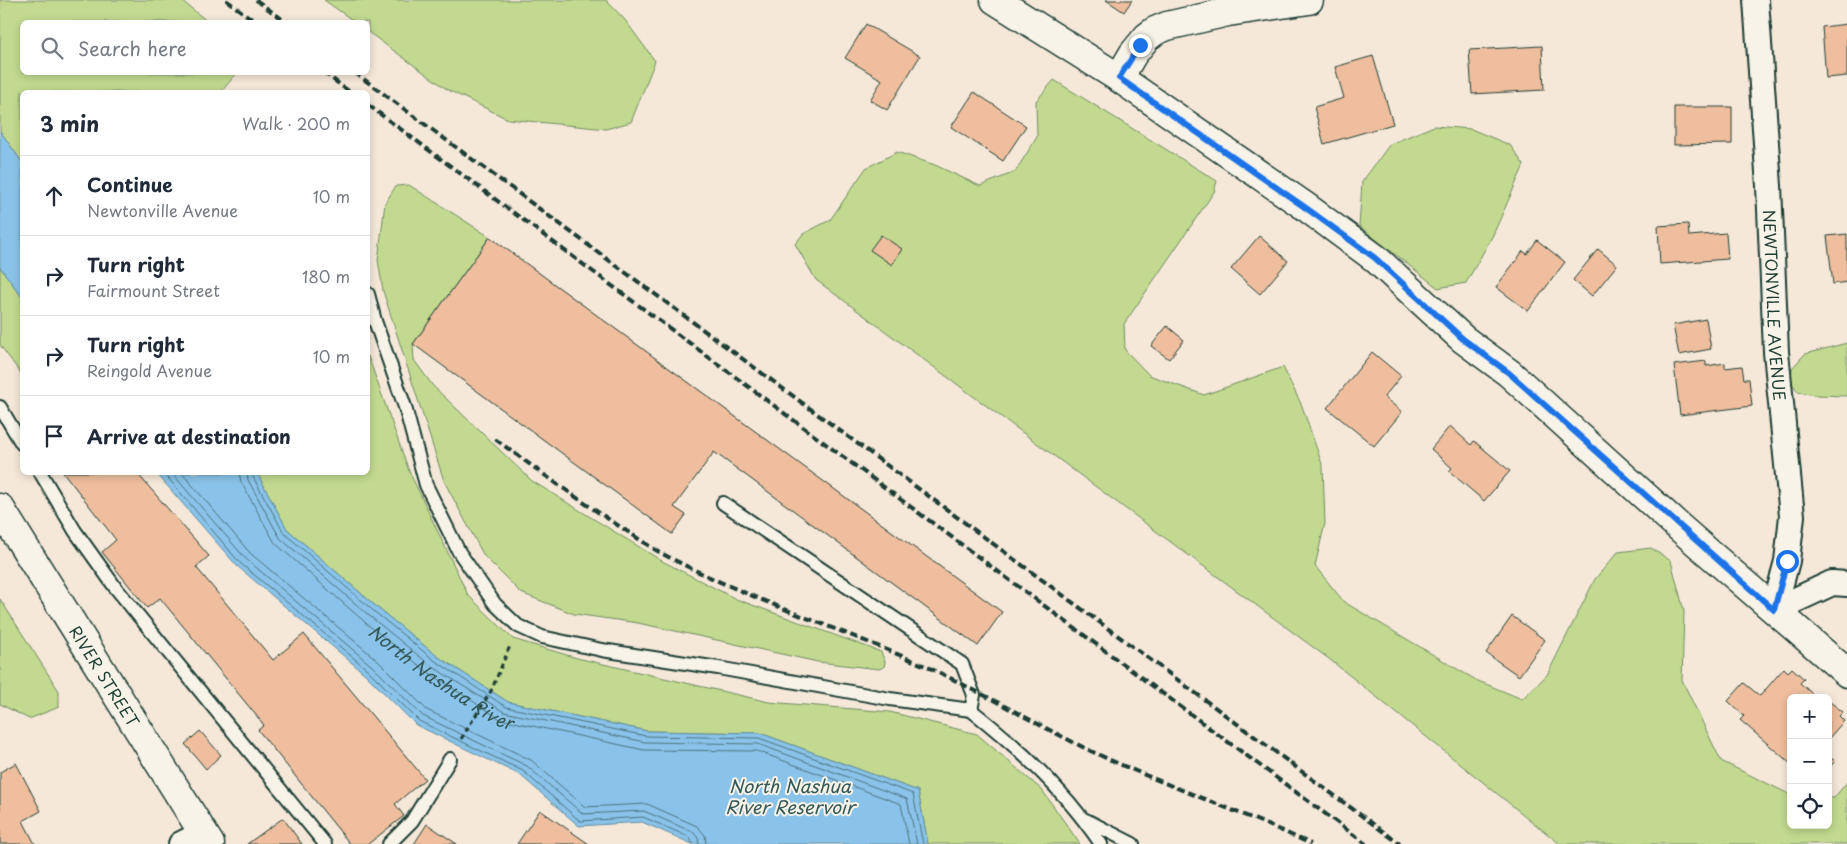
<!DOCTYPE html>
<html lang="en">
<head>
<meta charset="utf-8">
<style>
  :root { --surface:#fff; --page:#f6f6f7; --text:#1f2937; --muted:#747a83; --line:#e0e1e3 }
  body { margin:0; font-family:"Playpen Sans",sans-serif; background:var(--page); color:var(--text) }
  .controls { position:absolute; right:15px; bottom:15px; display:grid; overflow:hidden; border-radius:8px; box-shadow:0 2px 8px #0003 }
  .controls button { width:45px; height:45px; display:grid; place-items:center; padding:0; border:0; border-bottom:1px solid var(--line); background:var(--surface); color:var(--text); font:25px sans-serif }
  .stop { position:absolute; width:15px; height:15px; margin:-11px; border:4px solid #1a73e8; border-radius:50%; background:#fff }
  .stop.end { background:#1a73e8; border-color:#fff; box-shadow:0 1px 5px #0008 }
  .list { margin:0; padding:0; list-style:none }
  h2 { display:flex; justify-content:space-between; align-items:center; height:65px; margin:0; padding:0 20px; font-size:21px }
  h2 small { font-size:16px; font-weight:400; color:var(--muted) }
  .list li { display:grid; grid-template-columns:32px 1fr auto; gap:15px; align-items:center; box-sizing:border-box; height:80px; padding:0 20px; border-top:1px solid var(--line) }
  .list b { display:block; font-size:19px; white-space:nowrap }
  .list p { margin:0; font-size:16px; white-space:nowrap; color:var(--muted) }
  .list em { font-size:16px; font-style:normal; color:var(--muted) }
  .icon { flex:none; width:28px; height:28px; fill:none; stroke:currentColor; stroke-width:2; stroke-linecap:round; stroke-linejoin:round }
  .map { position:relative; flex:none; width:1847px; height:844px; overflow:hidden }
  .search { position:absolute; background:var(--surface); box-shadow:0 2px 8px #0003; left:20px; top:20px; width:350px; height:55px; display:flex; align-items:center; gap:12px; box-sizing:border-box; padding:0 18px; border-radius:8px; color:var(--muted); font-size:19px }
  .panel { position:absolute; background:var(--surface); box-shadow:0 2px 8px #0003; left:20px; top:90px; width:350px; height:385px; border-radius:8px }
  .map>svg:first-child { display:block }
  .green { fill:#c2d98f; stroke:#708b62 }
  .water { fill:#8ac3e9; stroke:#5f8da1 }
  .lines { fill:none; stroke-linecap:round; stroke-linejoin:round }
  .shore { stroke:#4a737c; stroke-width:1 }
  .building { fill:#eebe9e; stroke:#1f3d34 }
  .lane-casing { stroke:#1f3d34; stroke-width:16 }
  .street-casing { stroke:#1f3d34; stroke-width:28 }
  .secondary-casing { stroke:#1f3d34; stroke-width:31 }
  .highway-casing { stroke:#1f3d34; stroke-width:31 }
  .path { stroke:#1f3d34; stroke-width:3; stroke-dasharray:5 4; stroke-linecap:butt }
  .lane { stroke:#f7f3e8; stroke-width:12 }
  .street { stroke:#f7f3e8; stroke-width:24 }
  .secondary { stroke:#f7f3e8; stroke-width:28 }
  .highway { stroke:#f7f3e8; stroke-width:28 }
  .rail { stroke:#1f3d34; stroke-width:4; stroke-dasharray:8 4; stroke-linecap:butt }
  .route { stroke:#1a73e8; stroke-width:6 }
  .labels { text-anchor:middle; dominant-baseline:central; stroke-width:4; stroke-linejoin:round; paint-order:stroke }
  .street-label { font-size:16px; fill:#1f3d34; stroke:#f7f3e8 }
  .water-label { font-size:18px; font-style:italic; fill:#345858; stroke:#f7f3e8 }
</style>
</head>
<body>
<div class="map">
<svg width="1847" height="844" viewBox="0 0 1847 844">
  <rect width="100%" height="100%" fill="#f5e8d9"/>
  <filter id="ink" filterUnits="userSpaceOnUse"><feTurbulence type="fractalNoise" baseFrequency=".02" numOctaves="2"/><feDisplacementMap in="SourceGraphic" scale="10" xChannelSelector="R" yChannelSelector="G"/><feConvolveMatrix kernelMatrix="1 2 1 2 8 2 1 2 1" color-interpolation-filters="sRGB"/></filter>
  <g filter="url(#ink)">
    <g class="green">
      <path d="M0 0H181L208 22H22V72L237 73 221 92H22V162L0 131Z"/>
      <path d="M324 0H606L625 20 655 61 631 122 606 129 508 119 448 90 368 32V22H355Z"/>
      <path d="M1054 80 1217 181 1214 192 1124 324 1125 350 1149 375 1204 395 1283 367 1302 406 1323 467 1325 523 1315 566 1344 602 1476 680 1522 699 1547 675 1595 579 1618 552 1651 548 1671 561 1684 611 1682 680 1721 761 1791 795V825H1828V798H1834L1847 782V844H1560L1329 659 816 280 795 244 803 234 830 220 866 168 897 152 935 165 980 186 1015 172 1037 137 1036 101Z"/>
      <path d="M1434 126 1471 129 1510 145 1524 165 1493 235 1466 283 1438 288 1359 226 1362 182 1390 144Z"/>
      <path d="M409 185 490 237 413 344 414 360 433 386 532 481 662 561 736 599 881 652 885 662 884 667 879 669 818 662 638 623 574 614 521 593 484 556 444 481 383 291 378 260 385 203 396 186Z"/>
      <path d="M0 267 22 297V375L0 345Z"/>
      <path d="M1847 343V396L1815 395 1798 392 1791 382 1792 368 1805 354Z"/>
      <path d="M368 356 409 471 468 595 513 639 577 658 769 702 890 712 977 734 1042 790 1080 844H928L918 791 760 733 647 731 508 702 437 656 379 609 287 529 257 473 368 472Z"/>
      <path d="M0 599 59 691V707L29 719 0 704Z"/>
    </g>
    <g class="water">
      <path d="M0 131 22 162V297L0 267Z"/>
      <path d="M156 473H257L287 529 379 609 437 656 508 702 647 731 760 733 918 791 928 844H692L642 822 579 826 520 775 416 725 365 674 237 566Z"/>
    </g>
    <g class="lines">
      <g class="shore">
        <path d="M163 472 240 563 368 670 419 721 523 771 580 821 643 817 689 837 693 844"/>
        <path d="M171 472 245 558 372 666 423 716 527 766 583 814 644 811 693 832 698 838 699 844"/>
        <path d="M181 472 250 553 377 660 427 710 531 760 585 807 647 804 697 826 705 835 706 844"/>
        <path id="s1" d="M239 472 241 482 275 543 367 624 425 670 500 719 644 750 757 751 901 804 909 844"/>
        <path d="M247 472 248 480 280 538 372 618 430 665 504 712 645 742 758 744 907 799 917 844"/>
        <path d="M253 472V477L284 533 376 613 434 660 506 707 646 736 759 738 913 794 923 844"/>
      </g>
    </g>
    <g class="building">
      <path d="M1106 0H1132L1124 12Z"/>
      <path d="M866 24 920 56 887 110 870 100 882 80 845 58Z"/>
      <path d="M1847 24V76L1826 78 1822 27Z"/>
      <path d="M1542 46 1544 90 1472 94 1469 50Z"/>
      <path d="M1373 56 1393 124 1324 144 1314 107 1344 98 1335 67Z"/>
      <path d="M974 92 1026 126 1003 161 951 127Z"/>
      <path d="M1674 107H1732V144L1674 145Z"/>
      <path d="M1688 224 1689 236 1726 233 1728 259 1660 264 1658 226Z"/>
      <path d="M1847 234V282L1833 284 1827 236Z"/>
      <path d="M881 235 902 249 892 265 870 250Z"/>
      <path d="M1259 236 1288 261 1260 294 1231 269Z"/>
      <path d="M490 237 1002 612 978 646 714 452 674 507 686 515 672 534 413 344Z"/>
      <path d="M1537 240 1565 262 1528 311 1496 287 1523 251 1527 254Z"/>
      <path d="M1598 249 1617 265 1592 296 1573 280Z"/>
      <path d="M1706 319 1711 349 1679 355 1673 325Z"/>
      <path d="M1167 326 1184 340 1169 359 1151 346Z"/>
      <path d="M1372 352 1401 376 1384 397 1402 412 1374 446 1327 408Z"/>
      <path d="M1706 361V366L1725 363V368L1742 366 1744 379H1749L1752 406 1680 415 1674 365Z"/>
      <path d="M1450 426 1471 445 1474 441 1510 471 1484 501 1449 471 1452 468 1431 449Z"/>
      <path d="M63 472H136L209 556 196 567 273 660 304 634 425 779 395 804 404 816 368 844H350L258 730 264 725 160 598 147 608 102 552 116 540Z"/>
      <path d="M1512 616 1545 640 1519 676 1486 653Z"/>
      <path d="M1784 668 1788 672 1792 668 1804 679 1800 683 1817 698H1791V764L1740 720 1744 716 1728 701 1744 683 1760 696Z"/>
      <path d="M1830 702 1843 712 1839 716 1844 721 1828 739V704Z"/>
      <path d="M200 731 221 755 206 769 185 744Z"/>
      <path d="M1828 756 1835 761 1828 769Z"/>
      <path d="M16 763 41 811 23 821 35 844H0V772Z"/>
      <path d="M540 810 589 844H517Z"/>
      <path d="M283 818 302 844H247Z"/>
      <path d="M427 824 457 844H414Z"/>
    </g>
    <g class="lines">
      <g class="lane-casing">
        <g id="lane">
          <path d="M368 294 375 321 405 407 426 485 459 552 495 604 518 626 542 637 602 650 718 668 890 699 971 710"/>
          <path d="M0 407 22 444"/>
          <path d="M40 472 75 531 115 587 325 844"/>
          <path d="M723 503 962 664 974 695 971 710C1021 749 1066 792 1101 844"/>
          <path d="M1086 820 1133 844"/>
          <path d="M389 844 412 821 450 759"/>
        </g>
      </g>
      <g class="street-casing">
        <g id="street">
          <path id="s2" d="M1756 0 1769 186 1776 352 1792 516 1787 561 1774 610"/>
          <path d="M1774 610 1832 583 1847 584"/>
          <path d="M181 844 203 833"/>
        </g>
      </g>
      <g class="secondary-casing">
        <g id="secondary">
          <path d="M995 0 1119 78 1306 207 1375 258 1463 339 1509 373 1679 527 1847 673"/>
          <path d="M1119 78 1133 54 1147 37 1155 31 1167 26 1228 12 1309 0"/>
        </g>
      </g>
      <g class="highway-casing">
        <g id="highway">
          <path id="s3" d="M0 508 210 844"/>
        </g>
      </g>
      <path class="path" d="M461 739 491 691 510 646"/>
      <use href="#lane" class="lane"/>
      <use href="#street" class="street"/>
      <use href="#secondary" class="secondary"/>
      <use href="#highway" class="highway"/>
      <g class="rail">
        <path d="M226 0 256 22"/>
        <path d="M256 0 286 22"/>
        <path d="M323 72 350 92"/>
        <path d="M354 72 1400 844"/>
        <path d="M368 105 1366 844"/>
        <path d="M495 439C536 469 576 498 619 526 633 535 647 545 661 553 745 598 836 627 923 665 982 692 1037 725 1095 753 1166 786 1240 811 1311 844"/>
      </g>
    </g>
  </g>
  <g class="lines" filter="url(#ink)">
    <path class="route" d="M1140 45 1119 78 1306 208 1375 258 1463 339 1509 373 1774 610 1787 561"/>
  </g>
  <g class="labels">
    <g class="street-label">
      <text stroke="none"><textPath href="#s2" startOffset="306">NEWTONVILLE AVENUE</textPath></text>
      <text stroke="none"><textPath href="#s3" startOffset="198">RIVER STREET</textPath></text>
    </g>
    <g class="water-label">
      <text stroke="none"><textPath href="#s1" startOffset="294">North Nashua River</textPath></text>
      <text x="790" y="785">North Nashua<tspan x="790" dy="21">River Reservoir</tspan></text>
    </g>
  </g>
</svg>
<div class="controls">
<button>+</button>
<button>−</button>
<button><svg class="icon" aria-label="locate" viewBox="0 0 24 24"><circle cx="12" cy="12" r="6"/><path d="M12 2v4M12 18v4M2 12h4M18 12h4"/></svg></button>
</div>
<div class="stop" style="left:1787px;top:561px"></div>
<div class="stop end" style="left:1140px;top:45px"></div>
<div class="search"><svg class="icon" aria-label="search" viewBox="0 0 24 24"><circle cx="10" cy="10" r="6"/><path d="M15 15l6 6"/></svg>Search here</div>
<section class="panel">
<h2>3 min<small>Walk · 200 m</small></h2>
<ul class="list">
<li><svg class="icon" aria-label="ahead" viewBox="0 0 24 24"><path d="M12 20V5M6 11l6-6 6 6"/></svg><div><b>Continue</b><p>Newtonville Avenue</p></div><em>10 m</em></li>
<li><svg class="icon" aria-label="right" viewBox="0 0 24 24"><path d="M7 20v-9h11M14 6l5 5-5 5"/></svg><div><b>Turn right</b><p>Fairmount Street</p></div><em>180 m</em></li>
<li><svg class="icon" aria-label="right" viewBox="0 0 24 24"><path d="M7 20v-9h11M14 6l5 5-5 5"/></svg><div><b>Turn right</b><p>Reingold Avenue</p></div><em>10 m</em></li>
<li><svg class="icon" aria-label="arrive" viewBox="0 0 24 24"><path d="M6 21V4h12l-3 4 3 4H6"/></svg><div><b>Arrive at destination</b></div></li>
</ul>
</section>
</div>
</body>
</html>
